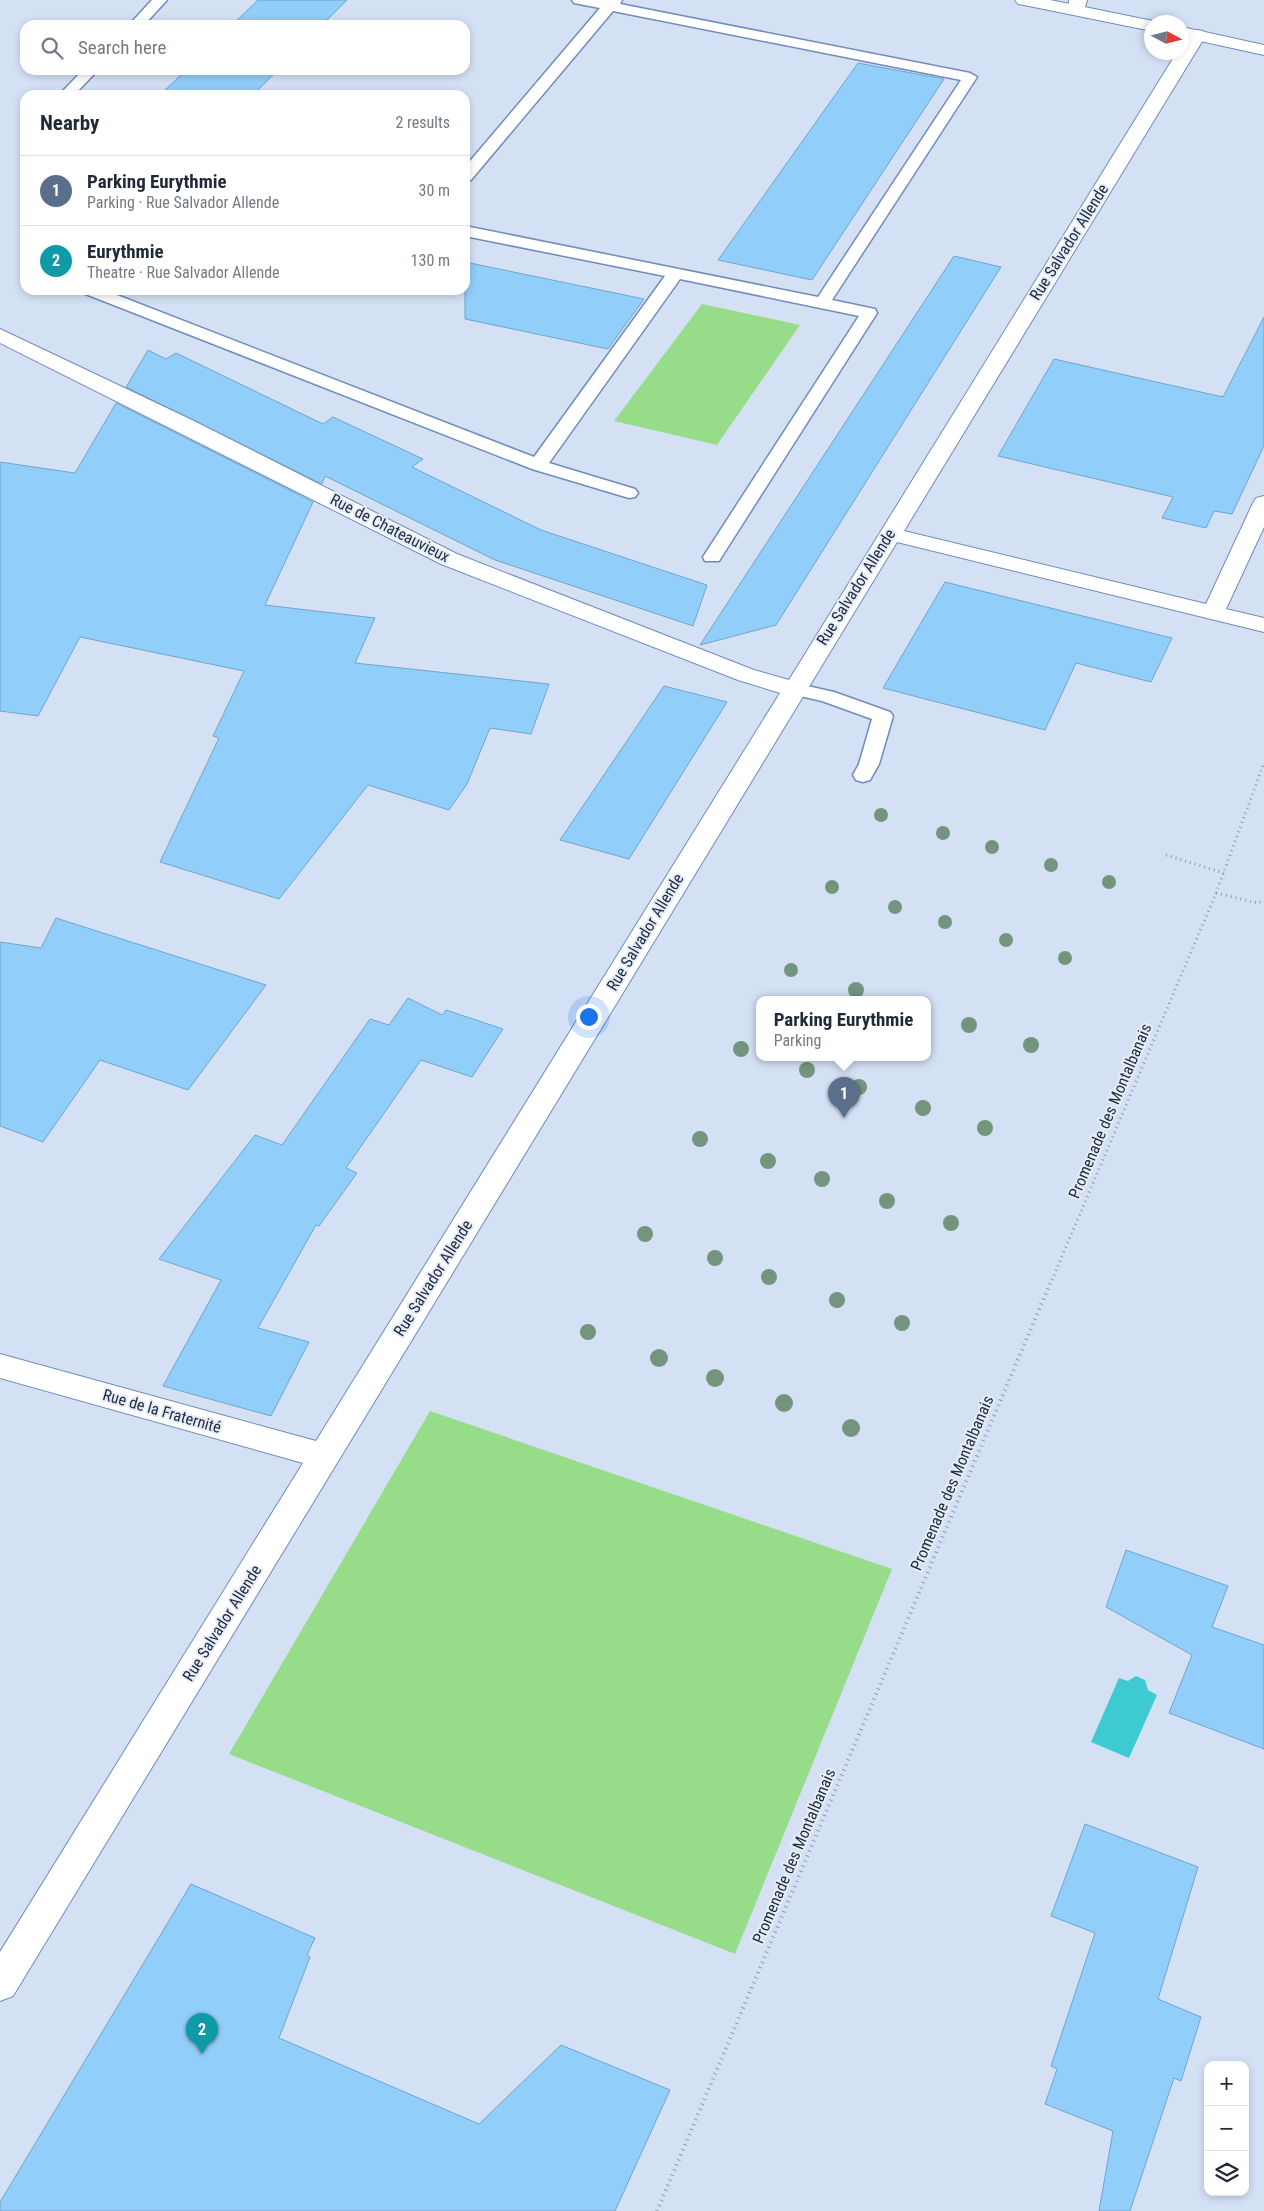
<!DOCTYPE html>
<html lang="en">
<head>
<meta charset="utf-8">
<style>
  :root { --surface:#fff; --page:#f6f6f7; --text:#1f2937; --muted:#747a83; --line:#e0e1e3; --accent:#7c3aed }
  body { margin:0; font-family:"Roboto Condensed",sans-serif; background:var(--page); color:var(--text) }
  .controls { position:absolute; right:15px; bottom:15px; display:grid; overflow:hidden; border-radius:10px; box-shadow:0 2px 8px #0003 }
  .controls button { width:45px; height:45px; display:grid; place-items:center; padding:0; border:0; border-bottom:1px solid var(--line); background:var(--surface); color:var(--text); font:25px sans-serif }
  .compass { position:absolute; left:1144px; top:15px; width:45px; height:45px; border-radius:50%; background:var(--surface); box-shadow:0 2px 8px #0003; rotate:97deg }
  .you { position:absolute; left:588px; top:1016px; width:18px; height:18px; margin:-12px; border:4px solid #fff; border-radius:50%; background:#1a73e8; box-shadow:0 0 0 8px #1a73e833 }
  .badge { display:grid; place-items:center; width:32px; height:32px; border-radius:50%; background:var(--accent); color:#fff; font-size:16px; font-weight:700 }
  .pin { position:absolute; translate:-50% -41px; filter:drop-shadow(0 1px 2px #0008) }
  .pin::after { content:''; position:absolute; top:26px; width:18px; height:15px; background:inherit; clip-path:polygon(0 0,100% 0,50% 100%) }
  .popup { position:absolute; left:756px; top:996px; width:175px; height:65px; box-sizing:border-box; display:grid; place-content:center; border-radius:10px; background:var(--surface); filter:drop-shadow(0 1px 4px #0005); font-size:16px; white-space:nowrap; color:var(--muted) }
  .popup b { font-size:19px; color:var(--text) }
  .popup::after { content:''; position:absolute; left:50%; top:100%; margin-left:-10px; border:10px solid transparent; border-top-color:var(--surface) }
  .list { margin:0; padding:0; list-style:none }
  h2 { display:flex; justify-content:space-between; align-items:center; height:65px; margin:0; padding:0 20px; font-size:21px }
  h2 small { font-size:16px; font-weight:400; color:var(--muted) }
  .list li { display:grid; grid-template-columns:32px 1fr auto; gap:15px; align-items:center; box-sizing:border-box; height:70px; padding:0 20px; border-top:1px solid var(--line) }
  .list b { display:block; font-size:19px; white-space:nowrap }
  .list p { margin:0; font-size:16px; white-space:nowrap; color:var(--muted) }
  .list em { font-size:16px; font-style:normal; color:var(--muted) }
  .icon { flex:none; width:28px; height:28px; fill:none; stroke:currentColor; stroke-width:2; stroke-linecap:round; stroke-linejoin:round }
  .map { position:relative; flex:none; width:1264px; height:2211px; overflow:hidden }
  .search { position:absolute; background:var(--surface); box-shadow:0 2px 8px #0003; left:20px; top:20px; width:450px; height:55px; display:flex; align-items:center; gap:12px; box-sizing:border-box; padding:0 18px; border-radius:15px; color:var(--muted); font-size:19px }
  .panel { position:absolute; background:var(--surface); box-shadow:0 2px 8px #0003; left:20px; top:90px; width:450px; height:205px; border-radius:15px }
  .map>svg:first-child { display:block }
  .green { fill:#97dd89 }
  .water { fill:#3dcad2 }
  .building { fill:#91cef9; stroke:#70a5cb }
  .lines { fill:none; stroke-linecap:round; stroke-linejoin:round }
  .lane-casing { stroke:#6f8cbc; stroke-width:3 }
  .street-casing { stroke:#6f8cbc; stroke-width:2 }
  .secondary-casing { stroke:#6f8cbc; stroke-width:2 }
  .path-far1 { stroke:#8f9caf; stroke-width:3; stroke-dasharray:1 4; stroke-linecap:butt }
  .path { stroke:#8f9caf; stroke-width:4; stroke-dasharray:1 4.5; stroke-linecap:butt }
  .lane { fill:#fff; fill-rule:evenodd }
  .street { fill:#fff; fill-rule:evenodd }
  .secondary { fill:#fff; fill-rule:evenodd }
  .tree { fill:#74957d }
  .labels { text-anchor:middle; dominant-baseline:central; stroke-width:4; stroke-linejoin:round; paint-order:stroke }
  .street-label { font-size:16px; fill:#1e2a3d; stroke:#e7edf8 }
</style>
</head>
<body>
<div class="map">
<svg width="1264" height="2211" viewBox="0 0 1264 2211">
  <rect width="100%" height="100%" fill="#d4e1f5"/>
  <g class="green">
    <path d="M702 304 800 325 717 445 614 421Z"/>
    <path d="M430 1411 892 1569 735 1954 229 1754Z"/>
  </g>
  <path class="water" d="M1136 1676 1145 1680 1148 1690 1157 1695 1129 1758 1091 1742 1119 1678 1128 1681Z"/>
  <g class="building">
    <path d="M258 0H347L322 25H232Z"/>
    <path d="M858 63 944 79 812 280 718 260Z"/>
    <path d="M186 70H278L253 95H160Z"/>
    <path d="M954 256 1001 267 776 625 700 645Z"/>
    <path d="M465 262 644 299 608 349 465 319Z"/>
    <path d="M1264 317V446L1232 514 1214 511 1206 528 1162 518 1173 497 998 456 1054 359 1223 397Z"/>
    <path d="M148 350 166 359 176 353 323 424 333 417 423 459 412 467 541 530 707 585 693 626 495 560 325 476 322 484 126 387Z"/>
    <path d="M116 403 313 502 265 605 375 618 355 663 549 684 531 734 490 728 467 784 449 810 368 785 279 899 160 862 219 738 213 736 244 671 80 637 38 716 0 711V462L75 473Z"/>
    <path d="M945 582 1172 638 1151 682 1076 663 1045 730 883 688Z"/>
    <path d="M664 686 727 702 629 859 560 840Z"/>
    <path d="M56 918 266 985 188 1090 100 1060 43 1142 0 1126V942L41 948Z"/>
    <path d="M408 998 442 1015 446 1010 503 1029 472 1077 421 1060 346 1168 357 1173 319 1226 316 1225 258 1328 309 1342 271 1416 163 1386 221 1280 159 1259 255 1135 282 1145 370 1019 389 1025Z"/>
    <path d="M1126 1550 1228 1586 1212 1627 1264 1645V1749L1169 1713 1192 1655 1106 1607Z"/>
    <path d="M1085 1824 1198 1867 1158 1999 1201 2017 1181 2081 1174 2078 1130 2211H1099L1113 2131 1045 2104 1057 2069 1051 2066 1095 1933 1051 1916Z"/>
    <path d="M191 1884 315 1938 307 1955 310 1957 279 2038 479 2124 561 2045 670 2090 615 2211H0V2202Z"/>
  </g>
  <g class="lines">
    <g class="lane-casing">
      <g id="lane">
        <path d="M152 0H167L144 25H129Z"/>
        <path d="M572 0H622L620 4 970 73 977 77 832 300 875 309 877 313 719 561H705L703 557 859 316 680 279 549 463 635 489 638 493 635 497 629 498 532 469 83 293 81 290H104L534 457 665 276 465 236V226L818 297 961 80 613 11 471 180 465 182V167L600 8 574 3Z"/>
        <path d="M83 70H98L74 95H59Z"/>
        <path d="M794 683 834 692 890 712 893 716 879 764 870 780 863 782 856 780 853 775 859 764 872 719 822 701 787 693 784 689 787 685Z"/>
      </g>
    </g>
    <g class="street-casing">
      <g id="street">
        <path d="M1069 0H1087L1083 14H1071L1068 10Z"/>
        <path d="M1197 30 1203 31 1206 35 904 531 1206 604 1253 503 1256 498 1264 496V527L1226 609 1264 618V632L897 542 13 1996 0 2001V1952L303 1463 0 1378V1354L316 1441 780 693 738 680 441 564 0 343V329L192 420 457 554 754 670 789 680 1177 52H1182C1182 44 1186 38 1191 31Z"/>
      </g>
    </g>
    <g class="secondary-casing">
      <g id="secondary">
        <path d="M1015 0H1050L1158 22H1152V31L1024 5 1018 4Z"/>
        <path d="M1182 27 1264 45V55L1182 37Z"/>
      </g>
    </g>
    <g class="path-far1">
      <path d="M1166 855 1224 873"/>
      <path d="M1216 893 1258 903 1264 901"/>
      <path d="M1052 1280 1216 893 1264 763"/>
    </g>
    <path class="path" d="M657 2211 1052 1279"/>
    <use href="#lane" class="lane"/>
    <use href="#street" class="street"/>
    <use href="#secondary" class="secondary"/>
  </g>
  <g class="tree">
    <circle cx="881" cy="815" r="7"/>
    <circle cx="943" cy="833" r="7"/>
    <circle cx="992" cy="847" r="7"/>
    <circle cx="1051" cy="865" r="7"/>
    <circle cx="1109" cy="882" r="7"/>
    <circle cx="832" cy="887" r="7"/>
    <circle cx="895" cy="907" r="7"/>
    <circle cx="945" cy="922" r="7"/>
    <circle cx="1006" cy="940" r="7"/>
    <circle cx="1065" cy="958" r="7"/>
    <circle cx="791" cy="970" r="7"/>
    <circle cx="856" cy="990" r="8"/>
    <circle cx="969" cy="1025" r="8"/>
    <circle cx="1031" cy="1045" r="8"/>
    <circle cx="741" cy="1049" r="8"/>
    <circle cx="807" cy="1070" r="8"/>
    <circle cx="859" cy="1087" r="8"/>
    <circle cx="923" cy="1108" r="8"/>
    <circle cx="985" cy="1128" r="8"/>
    <circle cx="700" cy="1139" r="8"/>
    <circle cx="768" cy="1161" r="8"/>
    <circle cx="822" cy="1179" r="8"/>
    <circle cx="887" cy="1201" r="8"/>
    <circle cx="951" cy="1223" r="8"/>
    <circle cx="645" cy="1234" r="8"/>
    <circle cx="715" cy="1258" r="8"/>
    <circle cx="769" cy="1277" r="8"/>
    <circle cx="837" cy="1300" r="8"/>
    <circle cx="902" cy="1323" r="8"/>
    <circle cx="588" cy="1332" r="8"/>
    <circle cx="659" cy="1358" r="9"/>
    <circle cx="715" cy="1378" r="9"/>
    <circle cx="784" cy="1403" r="9"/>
    <circle cx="851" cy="1428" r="9"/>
  </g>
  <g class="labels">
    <g class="street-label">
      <text transform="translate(1069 242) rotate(-58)">Rue Salvador Allende</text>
      <text transform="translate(390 528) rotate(27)">Rue de Chateauvieux</text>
      <text transform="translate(856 587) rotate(-58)">Rue Salvador Allende</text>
      <text transform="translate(645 932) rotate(-59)">Rue Salvador Allende</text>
      <text transform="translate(1110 1111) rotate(-67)">Promenade des Montalbanais</text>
      <text transform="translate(433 1278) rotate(-58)">Rue Salvador Allende</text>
      <text transform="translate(162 1411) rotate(16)">Rue de la Fraternité</text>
      <text transform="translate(952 1483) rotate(-67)">Promenade des Montalbanais</text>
      <text transform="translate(222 1623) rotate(-58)">Rue Salvador Allende</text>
      <text transform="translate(794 1856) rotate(-67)">Promenade des Montalbanais</text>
    </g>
  </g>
</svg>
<div class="controls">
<button>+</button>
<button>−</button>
<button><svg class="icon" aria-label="layers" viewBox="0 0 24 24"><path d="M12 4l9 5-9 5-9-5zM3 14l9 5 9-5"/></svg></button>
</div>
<svg class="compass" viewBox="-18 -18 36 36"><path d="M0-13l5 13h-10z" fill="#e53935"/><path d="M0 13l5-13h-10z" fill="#747a83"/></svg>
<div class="you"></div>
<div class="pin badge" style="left:844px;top:1118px;background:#5c6f8a">1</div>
<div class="popup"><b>Parking Eurythmie</b>Parking</div>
<div class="pin badge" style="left:202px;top:2054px;background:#0f9aa8">2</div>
<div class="search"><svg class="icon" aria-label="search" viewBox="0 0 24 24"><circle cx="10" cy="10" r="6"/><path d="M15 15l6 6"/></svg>Search here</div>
<section class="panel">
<h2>Nearby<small>2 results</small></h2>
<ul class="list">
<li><span class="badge" style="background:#5c6f8a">1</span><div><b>Parking Eurythmie</b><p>Parking · Rue Salvador Allende</p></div><em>30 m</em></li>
<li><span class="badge" style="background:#0f9aa8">2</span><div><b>Eurythmie</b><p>Theatre · Rue Salvador Allende</p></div><em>130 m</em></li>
</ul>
</section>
</div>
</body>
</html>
